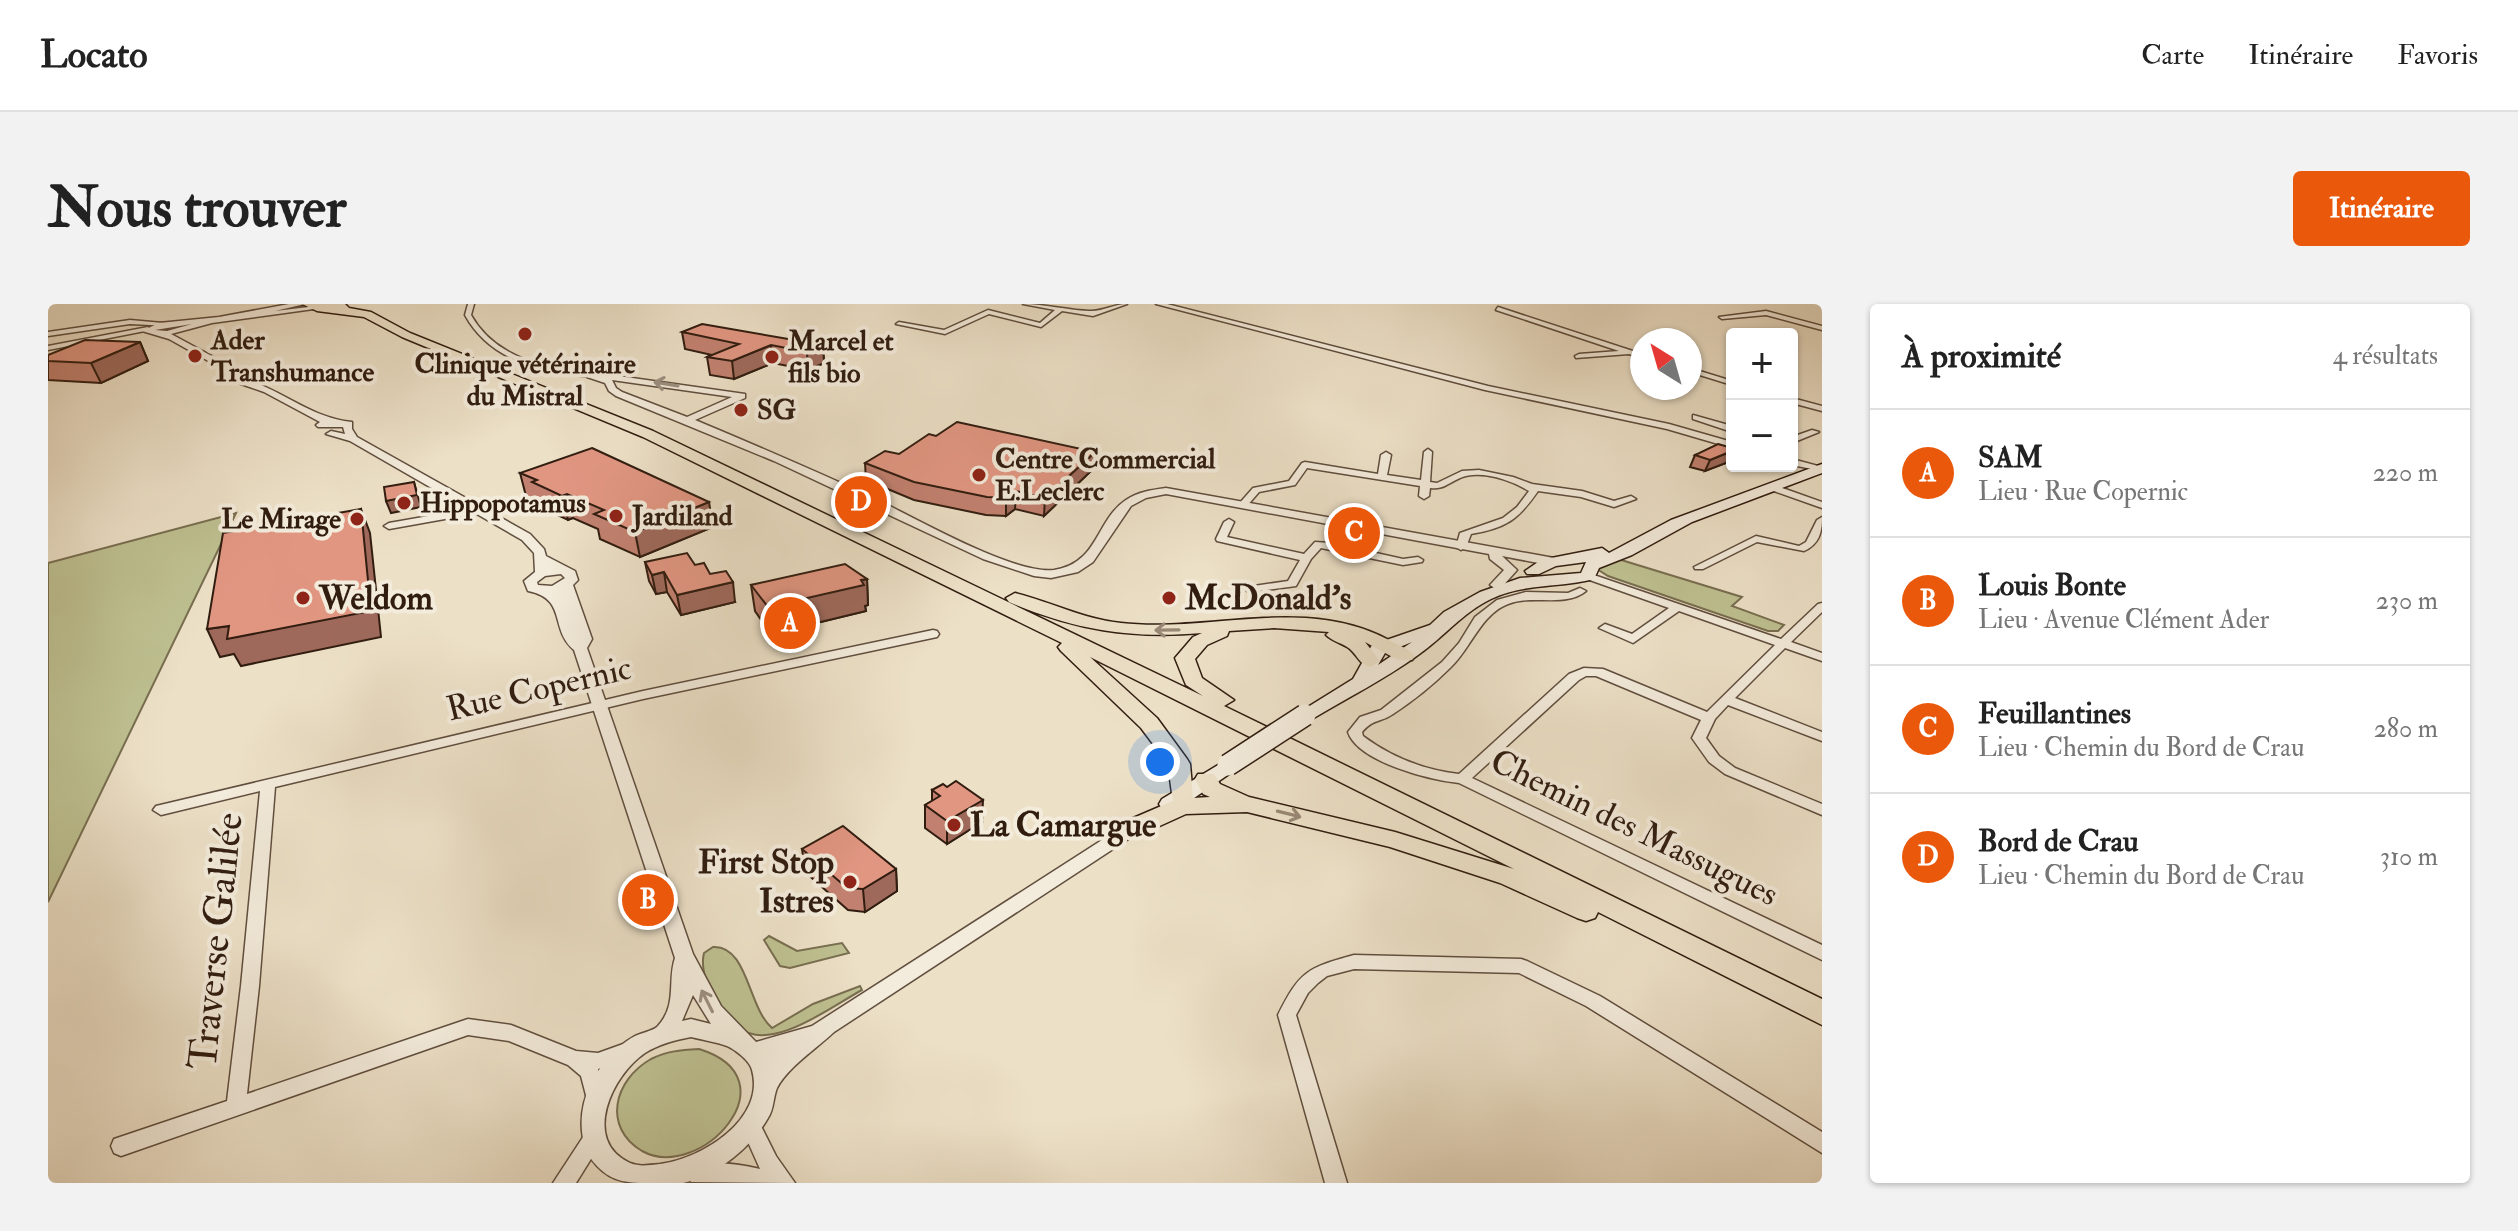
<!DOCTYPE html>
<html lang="fr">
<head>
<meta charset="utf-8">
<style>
  :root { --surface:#fff; --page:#f2f2f2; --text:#222; --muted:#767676; --line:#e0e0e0; --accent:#ea580c }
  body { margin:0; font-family:"IM FELL Double Pica",serif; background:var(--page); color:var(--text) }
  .controls { position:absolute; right:24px; top:24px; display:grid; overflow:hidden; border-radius:8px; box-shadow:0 2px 6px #0004 }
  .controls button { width:72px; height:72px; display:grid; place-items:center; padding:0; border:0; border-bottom:2px solid var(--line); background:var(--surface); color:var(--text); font:40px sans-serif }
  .compass { position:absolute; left:1582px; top:24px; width:72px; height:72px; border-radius:50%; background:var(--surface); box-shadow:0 2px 6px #0004; rotate:323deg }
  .you { position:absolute; left:1112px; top:458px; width:28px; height:28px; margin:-20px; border:6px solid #fff; border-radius:50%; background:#1a73e8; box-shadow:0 0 0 12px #1a73e833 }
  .badge { display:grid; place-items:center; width:52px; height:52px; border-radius:50%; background:var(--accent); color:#fff; font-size:26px; font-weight:700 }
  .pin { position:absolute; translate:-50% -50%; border:4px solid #fff; box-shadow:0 2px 8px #0006 }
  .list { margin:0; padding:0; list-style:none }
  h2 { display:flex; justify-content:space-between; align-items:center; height:104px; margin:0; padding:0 32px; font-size:34px }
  h2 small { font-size:26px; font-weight:400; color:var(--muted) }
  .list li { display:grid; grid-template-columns:52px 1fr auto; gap:24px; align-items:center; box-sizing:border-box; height:128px; padding:0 32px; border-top:2px solid var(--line) }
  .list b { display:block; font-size:30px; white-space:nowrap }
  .list p { margin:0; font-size:26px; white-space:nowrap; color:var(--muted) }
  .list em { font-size:26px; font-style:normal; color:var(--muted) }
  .map { position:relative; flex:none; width:1774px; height:879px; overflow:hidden; border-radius:8px }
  header { display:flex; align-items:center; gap:48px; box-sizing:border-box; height:112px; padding:0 40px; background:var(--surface); border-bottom:2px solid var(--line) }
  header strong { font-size:38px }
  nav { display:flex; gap:44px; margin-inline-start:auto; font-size:28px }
  .intro { display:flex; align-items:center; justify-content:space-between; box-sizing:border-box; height:192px; padding:0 48px }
  h1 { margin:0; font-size:56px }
  .button { padding:20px 36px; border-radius:8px; background:var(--accent); color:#fff; font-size:28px; font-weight:700 }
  main { display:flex; gap:48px; padding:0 48px }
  aside { flex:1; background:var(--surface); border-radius:8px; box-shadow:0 2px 6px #0004 }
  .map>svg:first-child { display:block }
  .green { fill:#bec091; stroke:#786e50; stroke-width:2 }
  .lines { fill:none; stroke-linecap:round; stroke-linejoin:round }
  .minor-casing { stroke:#604e3e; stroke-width:3 }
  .tertiary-casing { stroke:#604e3e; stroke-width:3 }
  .secondary-casing { stroke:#311d10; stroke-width:3 }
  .primary-casing { stroke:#311d10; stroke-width:3 }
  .minor { fill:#f3ebdb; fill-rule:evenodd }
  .tertiary { fill:#f3ebdb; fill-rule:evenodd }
  .secondary { fill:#f3ebdb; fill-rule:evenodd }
  .primary { fill:#ece0c7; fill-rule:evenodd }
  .secondary-bridge-casing { stroke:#311d10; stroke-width:24; stroke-linecap:butt }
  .secondary-bridge { stroke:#f3ebdb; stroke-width:21 }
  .wall { fill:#c28170; stroke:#311d10; stroke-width:2 }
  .shaded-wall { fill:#9e695b; stroke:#311d10; stroke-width:2 }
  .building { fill:#e19682; stroke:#311d10; stroke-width:2 }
  .oneway { stroke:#9c8e80 }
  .oneway2 { stroke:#988875 }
  .poi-dot { fill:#8f2418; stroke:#f3ebdb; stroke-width:3 }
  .labels { text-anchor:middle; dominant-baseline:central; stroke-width:8; stroke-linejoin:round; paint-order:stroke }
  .far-poi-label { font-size:28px; font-weight:bold; fill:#311d10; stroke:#f3ebdb; text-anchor:start }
  .poi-label { font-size:34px; font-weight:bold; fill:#311d10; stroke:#f3ebdb; text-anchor:start }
  .street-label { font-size:34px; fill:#311d10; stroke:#f3ebdb }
  .near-street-label { font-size:40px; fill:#311d10; stroke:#f3ebdb }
</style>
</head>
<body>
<header>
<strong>Locato</strong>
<nav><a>Carte</a><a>Itinéraire</a><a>Favoris</a></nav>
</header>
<div class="intro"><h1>Nous trouver</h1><a class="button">Itinéraire</a></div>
<main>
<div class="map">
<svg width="1774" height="879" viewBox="0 0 1774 879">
  <rect width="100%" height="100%" fill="#ece0c7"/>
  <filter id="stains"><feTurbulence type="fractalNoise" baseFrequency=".0025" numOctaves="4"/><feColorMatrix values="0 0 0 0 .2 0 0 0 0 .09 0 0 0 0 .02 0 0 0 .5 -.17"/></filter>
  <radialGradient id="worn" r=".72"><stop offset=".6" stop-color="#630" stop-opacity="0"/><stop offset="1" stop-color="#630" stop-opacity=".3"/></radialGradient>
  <g class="green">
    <path d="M188 209 0 598V259Z"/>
    <path d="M1570 255 1694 293 1684 302 1736 321 1730 327H1720L1560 272 1549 265Z"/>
    <path d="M721 632 749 647 794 639 801 649 742 664 732 662 716 636Z"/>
    <path d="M665 643C700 641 700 704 724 724L765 700 812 682 814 686C784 702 724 749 691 724 683 718 677 707 671 700 660 687 652 664 656 649Z"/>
    <path d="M651 745C748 775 652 879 594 847 554 823 566 776 603 755 619 747 633 746 651 745Z"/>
  </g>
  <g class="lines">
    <g class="minor-casing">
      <g id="minor">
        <path d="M420 0H426L423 11C441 43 473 57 508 64 520 67 535 66 546 71L542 73C493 68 442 57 417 11Z"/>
        <path d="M975 0C997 0 1018 6 1041 7 1054 8 1066 0 1079 0L1045 12 1014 7 993 23 941 10 897 30 848 20 851 18 896 26 940 6 992 19 1007 6Z"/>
        <path d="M1108 0H1119L1440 82 1621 120 1684 138V144L1619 125 1437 86Z"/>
        <path d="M1450 3 1594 50V54L1581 50 1528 54 1527 52 1531 50 1571 47 1448 6Z"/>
        <path d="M1718 7 1774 22V26L1718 11 1674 15 1671 13Z"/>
        <path d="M82 16 126 20 123 22 82 20 0 32V28Z"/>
        <path d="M100 23 102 26 0 46V42Z"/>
        <path d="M1642 64 1684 77V81L1642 68Z"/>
        <path d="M1744 94 1774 102V107L1744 99Z"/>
        <path d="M1645 111 1684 122V128L1645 115Z"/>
        <path d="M1764 126 1771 128 1744 139V133Z"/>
        <path d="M1380 145 1384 148 1382 178 1389 179 1414 167 1431 166 1465 173 1484 180 1534 187 1566 197 1583 192 1588 195 1566 203 1533 193 1490 187C1470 216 1458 224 1423 230L1418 243 1413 246 1408 243 1412 229 1455 214 1469 203 1481 187C1463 176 1432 165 1412 174 1400 179 1395 186 1382 184L1381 192 1376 195 1371 192 1372 182 1259 164 1247 181 1211 188 1198 203 1190 201 1205 184 1241 177 1254 159 1257 158 1330 170 1333 151 1338 148 1343 151 1339 171 1373 176 1376 148Z"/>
        <path d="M1744 155 1774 163V167L1744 161Z"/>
        <path d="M1720 181H1726L1774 198V204L1720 185Z"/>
        <path d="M432 203 437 206 436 208 341 225 336 222 341 219Z"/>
        <path d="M1774 213C1774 229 1771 240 1756 247L1709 238 1655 265H1647L1646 263 1708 232 1751 242 1758 238 1769 216Z"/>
        <path d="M1181 215 1186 218 1179 233 1256 250 1267 238 1282 239 1291 220 1296 217 1301 220 1292 241 1355 255 1370 253 1375 256 1374 258 1355 261 1273 244 1263 255 1248 282 1203 288 1199 287V283L1240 277 1252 256 1169 237 1168 235 1176 218Z"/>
        <path d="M1540 269 1733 335 1770 300 1774 299V308L1743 338 1774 349V357L1737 344 1687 394 1774 428V437L1680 401 1667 415 1658 434 1671 452 1687 464 1774 500V511L1677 470 1661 458 1644 434 1653 416 1548 372H1538L1531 376 1424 474 1774 641V656L1411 479C1382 476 1310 458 1300 428L1312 413 1333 406 1394 358 1411 339 1427 313 1449 296 1478 288 1520 289 1532 284 1538 287C1517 304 1485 290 1460 300 1433 310 1423 344 1403 363 1386 380 1365 397 1345 410 1332 419 1326 414 1314 428L1315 432C1343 453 1376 466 1411 470L1521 370 1536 364 1555 365 1659 408 1727 341 1631 307 1585 339 1551 324 1557 320 1584 330 1621 304 1536 274 1534 272Z"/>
        <path d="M885 326 889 327 891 330 889 333 595 395 227 483 211 682 199 790 420 715 463 721 528 747 550 749 578 739 585 741 588 747 585 753 550 765 557 793 554 799 547 802 540 799 533 772 520 761 461 737 420 731 73 852 66 849 63 842 66 835 179 797 193 682 212 487 113 511 105 506 108 502 595 387Z"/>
        <path d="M1306 651 1473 655 1479 657 1552 692 1774 828V849L1538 702 1471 669 1306 665 1279 672 1270 679 1260 689 1248 711 1299 879H1277L1230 711C1252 667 1259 664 1306 651Z"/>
        <path d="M706 820 713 822 728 852 747 879 643 878 640 871 643 864C663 856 692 860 712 865L696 829 699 822Z"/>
        <path d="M546 824 553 827 556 834 528 879H505L539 827Z"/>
      </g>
    </g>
    <g class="tertiary-casing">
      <g id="tertiary">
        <path d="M241 0H257L227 7 269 2 273 4 164 19 123 30 186 64 202 67 203 69 199 72 180 68 121 35 94 27 111 19 171 13ZM144 20 119 27 107 26Z"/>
        <path d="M542 68 697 90V94L647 116C707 141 767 167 826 194 865 213 966 271 1006 266 1051 259 1047 217 1078 196 1090 188 1103 186 1118 184L1506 254 1512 258 1506 262 1454 252 1469 266 1453 284 1448 285 1442 281 1456 266 1442 255 1441 250 1118 190 1098 194 1083 202 1045 258 1030 268 1003 274 986 272 935 255 726 157 568 92 561 87 557 79 539 73V69ZM564 76 684 93 639 113 574 88 568 84Z"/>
        <path d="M196 75C237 87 260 113 304 118V125L309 133 482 230 496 245 498 252 527 267 530 276 525 281 544 335 539 344 645 650 673 702 708 738 764 722 1079 520H1091L1094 524 1091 528 786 728C768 745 740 763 729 784 725 794 726 805 720 814 703 844 669 871 635 879 625 879 614 879 604 879 581 879 565 879 549 862 533 846 531 820 536 799 543 772 563 745 587 732 593 729 604 727 609 723 630 701 619 677 627 654L526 346C501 325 520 295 480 287L476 277 487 268 486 249 474 236 302 137 278 130 283 127 297 130 295 123H270L268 121 272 118 216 88 193 80 192 78ZM513 270 517 274 504 282 490 281 489 278 497 272ZM645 691 663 720 643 715 634 717ZM643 733C655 736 668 738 679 742 688 746 702 757 704 766 718 815 654 855 612 860 601 861 592 863 582 859 533 837 564 771 597 749 611 740 627 736 643 733Z"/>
      </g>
    </g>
    <g class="secondary-casing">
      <g id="secondary">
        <path d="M1774 160V169L1644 218 1584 251 1551 264 1546 275C1511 284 1476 279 1443 295 1414 309 1396 333 1370 351 1337 375 1299 394 1264 415H1250L1247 411 1305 375 1324 341 1382 321 1396 308 1432 288 1472 274 1533 269 1538 258 1508 262 1491 270H1479L1477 267 1493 256 1554 244 1561 249 1623 216ZM1364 338 1330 361 1337 349Z"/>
        <path d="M1180 455 1187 456 1190 461 1187 466 1130 505H1114L1111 500 1114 495Z"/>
      </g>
    </g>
    <g class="primary-casing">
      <path id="primary" d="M254 0H297L301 4 323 8 362 29 605 127 1155 392 1138 381 1127 354 1145 333 1154 329C1082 335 1027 326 961 298L958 294 967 289C1003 298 1035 315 1073 319 1163 329 1256 291 1341 336 1350 341 1360 344 1367 352L1364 356H1350L1317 338 1332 357 1322 363C1311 360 1310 352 1302 345 1295 339 1285 338 1278 331L1281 328 1226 324 1181 327 1179 332 1159 341 1147 355 1154 374 1186 396 1176 402 1774 695V721L1550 608 1547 614 1538 617 1529 614 1452 579 1342 543 1199 508 1138 510 1094 530 1085 532 1076 530 1073 524 1076 518 1125 497 1120 460 1093 424 1013 347 1010 343 1014 339 595 133 354 33 316 13 269 7ZM1042 353 1466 565 1347 528 1201 493 1172 480 1166 470H1150L1147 475 1155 490 1162 493 1145 494 1142 460 1139 455 1109 414Z"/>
    </g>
    <use href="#minor" class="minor"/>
    <use href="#tertiary" class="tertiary"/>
    <use href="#secondary" class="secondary"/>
    <use href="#primary" class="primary"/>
    <g class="secondary-bridge-casing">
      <path id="secondary-bridge" d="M1180 461 1257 411"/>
    </g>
    <use href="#secondary-bridge" class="secondary-bridge"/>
  </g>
  <g class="wall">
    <path d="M634 28 775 41 776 59 760 66 725 59 686 75 662 71 659 53 664 51 637 45Z"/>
    <path d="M92 38 100 57 53 79 0 76V51Z"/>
    <path d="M1684 144V154L1683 157 1657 167 1642 163 1647 151Z"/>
    <path d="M851 150 1045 165 996 212 967 205 958 212 938 211 866 196 818 176 817 159Z"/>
    <path d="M472 169 665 223 592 253 552 235 550 225 525 214 520 216 490 202 488 197 478 192Z"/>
    <path d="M597 258 647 261 662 270 687 298 633 311 619 288 608 290 601 277Z"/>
    <path d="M819 275 820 301 817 302 818 307 723 330 707 307 703 281Z"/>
    <path d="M884 486 934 518 899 540 877 524V501L884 497Z"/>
    <path d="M754 545 848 565 849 587 817 608 800 606 757 568Z"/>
  </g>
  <g class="shaded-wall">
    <path d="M92 38 100 57 53 79 43 59Z"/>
    <path d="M723 41 725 59 686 75 684 57Z"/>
    <path d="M775 41 776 59 760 66 759 48Z"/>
    <path d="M1684 147 1683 157 1657 167 1662 156Z"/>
    <path d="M1047 148 1045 165 996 212 997 194Z"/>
    <path d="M366 178 373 203 343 209 338 197Z"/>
    <path d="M968 187 967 205 958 212V194Z"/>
    <path d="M519 190 525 214 520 216 514 192Z"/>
    <path d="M661 198 665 223 592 253 587 228Z"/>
    <path d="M313 205 322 229 333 333 193 362 186 350 172 353 159 325 181 322Z"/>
    <path d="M616 268 619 288 608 290 604 271Z"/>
    <path d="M819 275 820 301 817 302 818 307 723 330 720 303Z"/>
    <path d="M685 278 687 298 633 311 629 291Z"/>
    <path d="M935 496 934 518 899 540V517Z"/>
    <path d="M848 565 849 587 817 608 815 585Z"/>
  </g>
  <g class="building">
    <path d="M654 20 775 41 759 48 723 41 684 57 659 53 691 40 634 28Z"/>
    <path d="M37 36 92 38 43 59 0 57V51Z"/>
    <path d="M909 118 1047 148 997 194 968 187 958 194 939 193 866 178 817 159 837 147 851 150 881 130 888 132Z"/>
    <path d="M1670 140 1684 144V147L1662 156 1647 151Z"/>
    <path d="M544 144 661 198 587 228 546 210 556 206 519 190 514 192 484 178 489 176 472 169Z"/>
    <path d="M366 178 369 191 338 197 336 183Z"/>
    <path d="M313 205 323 307 179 335 181 322 159 325 175 229Z"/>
    <path d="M639 249 647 261 656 259 662 270 678 267 685 278 629 291 616 268 604 271 597 258Z"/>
    <path d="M797 260 819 275 813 276 816 281 720 303 703 281Z"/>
    <path d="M908 477 935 496 899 517 877 501 892 492 884 486 895 480 899 483Z"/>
    <path d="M795 522 848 565 815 585 799 584 754 545Z"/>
  </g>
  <defs><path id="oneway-shaft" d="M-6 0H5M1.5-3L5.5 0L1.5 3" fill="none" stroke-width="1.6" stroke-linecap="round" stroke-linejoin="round" transform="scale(2)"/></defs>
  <g class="oneway">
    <use href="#oneway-shaft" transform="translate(618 80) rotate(-171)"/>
    <use href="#oneway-shaft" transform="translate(659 697) rotate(-117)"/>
  </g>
  <g class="oneway2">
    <use href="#oneway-shaft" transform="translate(1119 326) rotate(179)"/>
    <use href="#oneway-shaft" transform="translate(1241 510) rotate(14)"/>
  </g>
  <g class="poi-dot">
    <circle cx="477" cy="30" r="8"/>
    <circle cx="147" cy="52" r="8"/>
    <circle cx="724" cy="53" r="8"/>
    <circle cx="693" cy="106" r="8"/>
    <circle cx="931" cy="171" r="8"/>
    <circle cx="356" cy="199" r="8"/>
    <circle cx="568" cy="212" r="8"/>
    <circle cx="309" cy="215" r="8"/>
    <circle cx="255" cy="294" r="8"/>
    <circle cx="1121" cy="294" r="8"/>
    <circle cx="906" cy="521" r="8"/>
    <circle cx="802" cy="578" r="8"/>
  </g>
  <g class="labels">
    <g class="far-poi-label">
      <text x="163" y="36">Ader<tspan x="163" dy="32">Transhumance</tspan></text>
      <text x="740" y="37">Marcel et<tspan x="740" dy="32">fils bio</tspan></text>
      <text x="477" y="60" text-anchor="middle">Clinique vétérinaire<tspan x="477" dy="32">du Mistral</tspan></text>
      <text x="709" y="106">SG</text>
      <text x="947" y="155">Centre Commercial<tspan x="947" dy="32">E.Leclerc</tspan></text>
      <text x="372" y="199">Hippopotamus</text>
      <text x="584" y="212">Jardiland</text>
      <text x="293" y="215" text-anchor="end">Le Mirage</text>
    </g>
    <g class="poi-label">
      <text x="271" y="294">Weldom</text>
      <text x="1137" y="294">McDonald's</text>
      <text x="922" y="521">La Camargue</text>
      <text x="786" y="558" text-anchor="end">First Stop<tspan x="786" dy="39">Istres</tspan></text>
    </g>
    <g class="street-label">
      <text transform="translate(491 385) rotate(-13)">Rue Copernic</text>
      <text transform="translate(1586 524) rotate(26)">Chemin des Massugues</text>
    </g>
    <g class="near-street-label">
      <text transform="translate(168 637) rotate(-84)">Traverse Galilée</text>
    </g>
  </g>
  <rect width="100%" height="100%" filter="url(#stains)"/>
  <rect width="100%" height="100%" fill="url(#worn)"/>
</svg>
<div class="controls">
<button>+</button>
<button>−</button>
</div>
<svg class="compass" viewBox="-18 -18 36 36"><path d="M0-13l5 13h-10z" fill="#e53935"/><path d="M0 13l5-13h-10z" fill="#767676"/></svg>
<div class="you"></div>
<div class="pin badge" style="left:742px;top:319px">A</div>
<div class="pin badge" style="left:600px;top:596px">B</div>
<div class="pin badge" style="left:1306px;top:229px">C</div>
<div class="pin badge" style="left:813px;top:198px">D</div>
</div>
<aside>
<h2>À proximité<small>4 résultats</small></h2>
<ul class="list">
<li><span class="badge">A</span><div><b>SAM</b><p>Lieu · Rue Copernic</p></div><em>220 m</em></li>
<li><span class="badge">B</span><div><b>Louis Bonte</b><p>Lieu · Avenue Clément Ader</p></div><em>230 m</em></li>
<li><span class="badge">C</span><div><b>Feuillantines</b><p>Lieu · Chemin du Bord de Crau</p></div><em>280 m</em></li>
<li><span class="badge">D</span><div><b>Bord de Crau</b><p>Lieu · Chemin du Bord de Crau</p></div><em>310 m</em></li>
</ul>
</aside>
</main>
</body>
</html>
